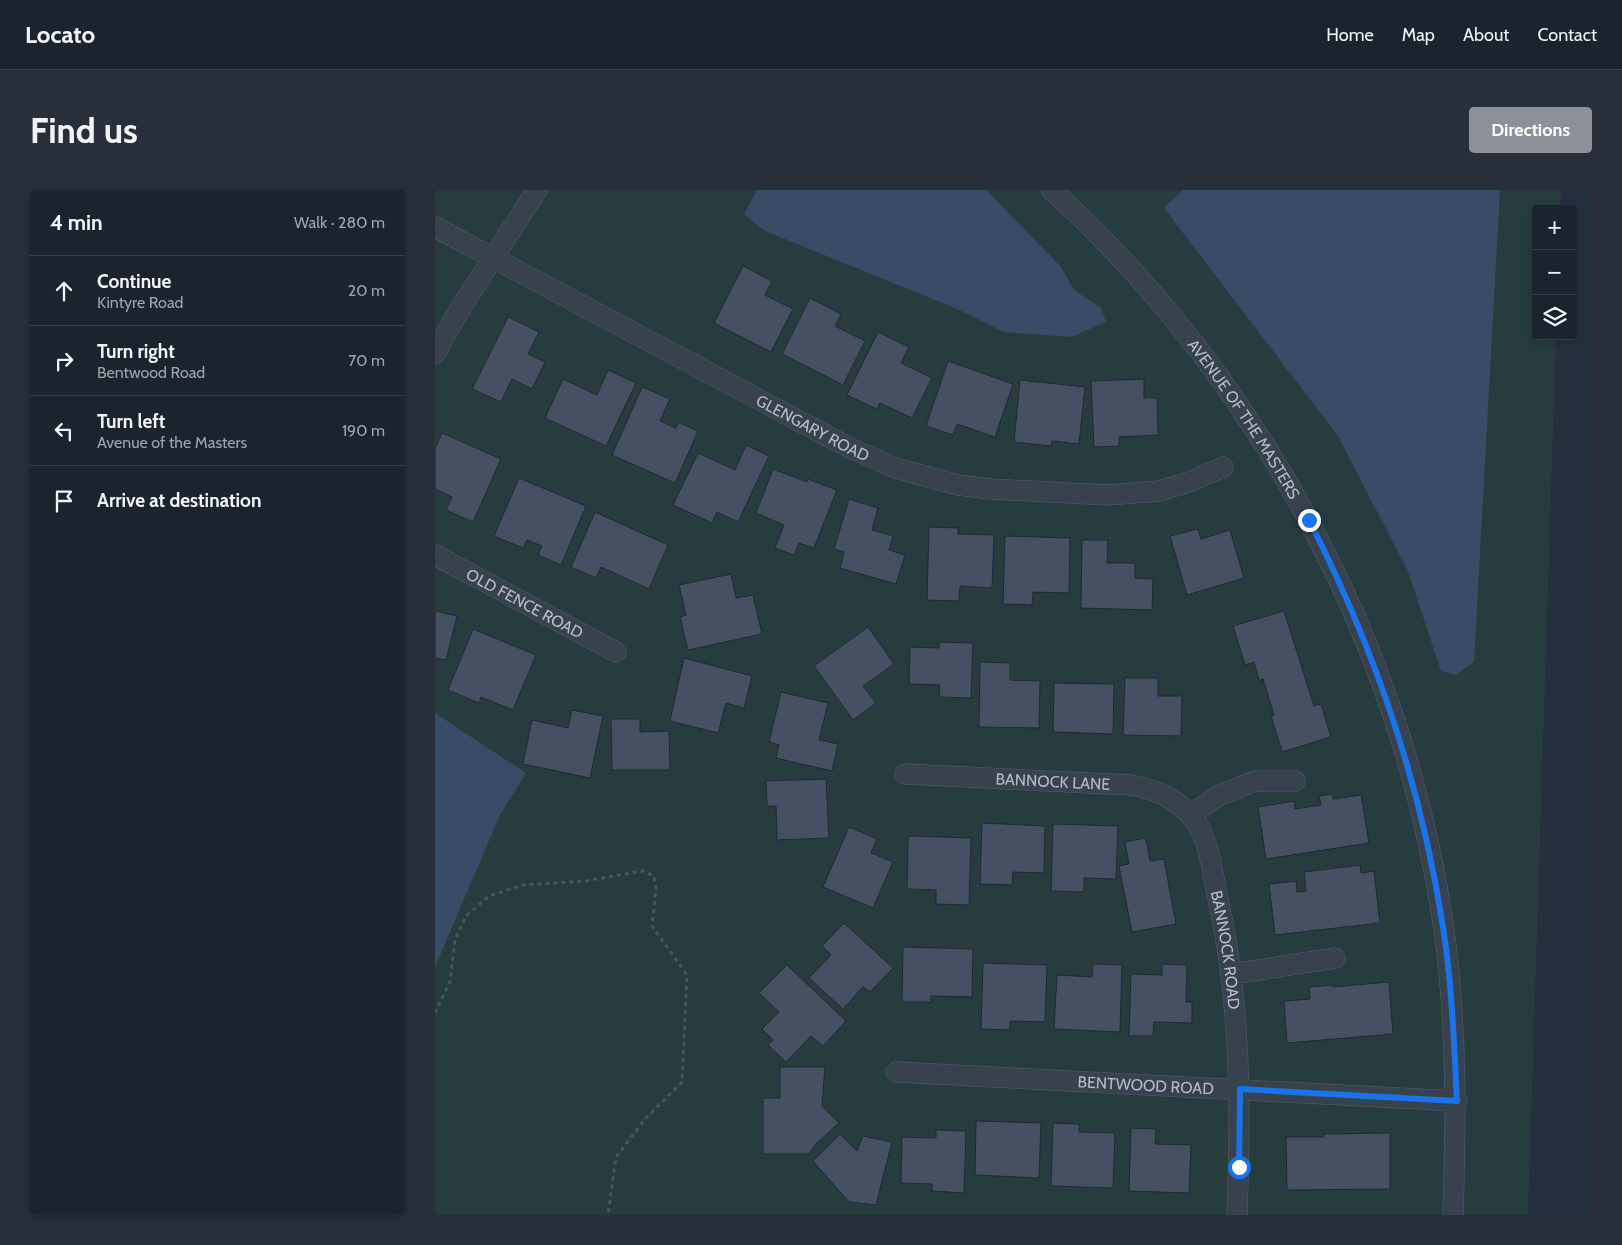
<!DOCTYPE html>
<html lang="en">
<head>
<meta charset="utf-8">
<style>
  :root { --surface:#1b232e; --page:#282f3a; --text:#f1f3f6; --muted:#a0a4aa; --line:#39404a; --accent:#8c9099 }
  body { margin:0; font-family:Cabin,sans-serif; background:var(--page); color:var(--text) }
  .controls { position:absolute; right:15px; top:15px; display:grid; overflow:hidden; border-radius:5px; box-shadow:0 2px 8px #0003 }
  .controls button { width:45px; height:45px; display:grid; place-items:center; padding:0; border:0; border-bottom:1px solid var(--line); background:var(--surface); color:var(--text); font:25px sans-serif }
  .stop { position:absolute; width:15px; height:15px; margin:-11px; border:4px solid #1a73e8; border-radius:50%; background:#fff }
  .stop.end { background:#1a73e8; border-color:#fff; box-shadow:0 1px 5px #0008 }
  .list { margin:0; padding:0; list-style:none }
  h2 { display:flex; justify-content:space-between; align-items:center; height:65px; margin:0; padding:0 20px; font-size:21px }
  h2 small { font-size:16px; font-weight:400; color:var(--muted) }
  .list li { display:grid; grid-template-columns:32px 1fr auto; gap:15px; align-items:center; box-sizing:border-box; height:70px; padding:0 20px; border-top:1px solid var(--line) }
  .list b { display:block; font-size:19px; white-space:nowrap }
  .list p { margin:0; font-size:16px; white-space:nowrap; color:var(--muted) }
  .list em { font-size:16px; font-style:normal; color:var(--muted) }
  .icon { flex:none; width:28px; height:28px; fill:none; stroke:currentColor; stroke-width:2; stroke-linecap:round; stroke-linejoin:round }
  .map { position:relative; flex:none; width:1157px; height:1025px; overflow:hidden; border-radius:5px }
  header { display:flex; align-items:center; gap:30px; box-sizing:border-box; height:70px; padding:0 25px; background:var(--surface); border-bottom:1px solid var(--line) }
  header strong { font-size:24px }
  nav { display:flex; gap:28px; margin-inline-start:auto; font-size:18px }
  .intro { display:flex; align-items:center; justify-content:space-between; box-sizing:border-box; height:120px; padding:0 30px }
  h1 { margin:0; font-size:35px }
  .button { padding:12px 22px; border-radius:5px; background:var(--accent); color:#fff; font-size:18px; font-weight:700 }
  main { display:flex; gap:30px; padding:0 30px }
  aside { flex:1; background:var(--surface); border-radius:5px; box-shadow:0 2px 8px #0003 }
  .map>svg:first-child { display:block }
  .green { fill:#263c3f }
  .water { fill:#394c67 }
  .building { fill:#455162; stroke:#1f2835 }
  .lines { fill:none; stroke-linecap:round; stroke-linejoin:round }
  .street-casing { stroke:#565f6c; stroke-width:21 }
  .path { stroke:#44595c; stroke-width:3; stroke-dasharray:4 4; stroke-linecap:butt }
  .street { stroke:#38414e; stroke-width:20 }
  .route { stroke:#1a73e8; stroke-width:6 }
  .labels { text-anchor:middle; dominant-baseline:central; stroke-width:4; stroke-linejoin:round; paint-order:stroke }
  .street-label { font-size:16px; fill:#b4bcc9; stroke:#1d2633 }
</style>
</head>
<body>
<header>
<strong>Locato</strong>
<nav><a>Home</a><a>Map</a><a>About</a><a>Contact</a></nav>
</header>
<div class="intro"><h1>Find us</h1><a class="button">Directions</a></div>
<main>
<aside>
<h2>4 min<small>Walk · 280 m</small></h2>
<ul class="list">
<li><svg class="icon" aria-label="ahead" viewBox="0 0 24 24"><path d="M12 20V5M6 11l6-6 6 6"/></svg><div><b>Continue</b><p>Kintyre Road</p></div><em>20 m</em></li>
<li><svg class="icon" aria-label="right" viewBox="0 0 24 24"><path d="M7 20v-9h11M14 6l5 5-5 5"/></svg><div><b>Turn right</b><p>Bentwood Road</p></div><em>70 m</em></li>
<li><svg class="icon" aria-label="left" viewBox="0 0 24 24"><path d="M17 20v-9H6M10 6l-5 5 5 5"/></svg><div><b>Turn left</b><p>Avenue of the Masters</p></div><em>190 m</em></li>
<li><svg class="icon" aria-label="arrive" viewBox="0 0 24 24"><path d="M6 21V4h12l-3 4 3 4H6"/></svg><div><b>Arrive at destination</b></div></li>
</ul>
</aside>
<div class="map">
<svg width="1157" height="1025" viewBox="0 0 1157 1025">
  <rect width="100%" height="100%" fill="#242f3e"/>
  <path class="green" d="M0 0H1126L1125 19H1101V146H1121L1093 1025H0Z"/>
  <g class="water">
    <path d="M322 0H551L626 77 639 100 666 118 671 132 636 147 569 142 522 119 328 40 309 24Z"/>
    <path d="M748 0H1065L1039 472 1021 485 1006 481 973 381 903 246 729 18Z"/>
    <path d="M0 523 91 583 65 625 0 777Z"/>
  </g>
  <g class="building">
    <path d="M308 76 337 91 330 105 358 119 336 162 279 133Z"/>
    <path d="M375 108 406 124 400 136 430 151 408 195 347 164Z"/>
    <path d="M73 127 104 142 93 164 110 172 97 199 77 189 66 212 37 199Z"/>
    <path d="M443 142 474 157 466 173 497 188 477 228 445 213 442 219 412 205Z"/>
    <path d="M513 171 578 194 560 247 522 234 518 245 491 236Z"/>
    <path d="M173 180 201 193 171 256 110 228 128 189 162 205Z"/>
    <path d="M709 189V208H722L723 245 684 247V256L659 257 656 191Z"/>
    <path d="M585 190 650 197 644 254 617 251 616 256 579 252Z"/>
    <path d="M207 197 235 209 225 231 241 238 243 232 263 241 240 293 177 265Z"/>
    <path d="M7 243 66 269 38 332 11 320 17 307 0 299V259Z"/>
    <path d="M311 255 334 266 303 332 282 322 277 333 238 315 263 263 300 280Z"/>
    <path d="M338 279 372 292 373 289 402 300 379 358 364 353 359 365 340 358 349 335 321 323Z"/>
    <path d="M84 288 151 316 126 375 103 365 107 356 92 350 88 358 59 346Z"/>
    <path d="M414 309 443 318 437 340 458 346 454 360 470 365 461 394 405 378 409 362 399 359Z"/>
    <path d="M160 322 233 355 214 399 166 377 161 388 136 377Z"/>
    <path d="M494 337 523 338V344L559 345 557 398 525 396 524 411 492 410Z"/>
    <path d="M763 339 766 349 795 340 809 388 752 405 735 346Z"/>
    <path d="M570 346 635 348 634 403 598 402 597 415 568 414Z"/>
    <path d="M647 350H673L672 373H700V388L718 389 717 420 646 418Z"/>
    <path d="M296 384 301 408 318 405 327 444 253 460 245 427 251 425 244 395Z"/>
    <path d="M0 421 22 426 11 470 0 468Z"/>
    <path d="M849 421 879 516 886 514 896 547 847 562 836 526 839 525 828 489 824 490 819 472 810 475 798 436Z"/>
    <path d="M433 437 459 474 428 496 441 513 418 530 379 476Z"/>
    <path d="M38 439 101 465 78 520 46 507 44 513 13 500Z"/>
    <path d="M504 452 538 453 536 508 504 507 505 495 474 494 475 457 504 458Z"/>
    <path d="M249 468 317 486 309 518 291 513 283 543 235 531Z"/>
    <path d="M545 472 575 473V490L605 491 604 538 544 537Z"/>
    <path d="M690 488H723V506H747L746 546 688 545Z"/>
    <path d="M619 493 679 494 678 544 618 542Z"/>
    <path d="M346 502 393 513 384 550 403 554 397 581 341 568 344 555 334 552Z"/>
    <path d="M137 520 168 526 155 588 88 574 97 530 133 538Z"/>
    <path d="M176 529H205V542L234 541 235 580H177Z"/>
    <path d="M391 589 394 648 342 650 341 616H332L331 591Z"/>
    <path d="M897 604 898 609 926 605 934 653 831 669 823 617 859 611 860 619 886 615 884 606Z"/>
    <path d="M547 633 610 636 609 683 578 682 577 695 545 694Z"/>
    <path d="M618 634 683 636 681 689 649 688V702L616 701Z"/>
    <path d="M414 637 442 649 436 663 458 672 438 718 388 697Z"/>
    <path d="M473 646 536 648 534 715 501 714V700L472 699Z"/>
    <path d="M711 648 715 671 729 669 741 734 697 742 684 676 694 674 690 652Z"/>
    <path d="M925 675 926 683 939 681 945 733 840 745 834 694 861 691 862 702 871 701 869 682Z"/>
    <path d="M409 733 458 778 435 802 428 797 408 819 374 788 396 765 387 756Z"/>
    <path d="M468 757 538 759 537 807 496 806V812H467Z"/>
    <path d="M548 773 612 775 610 832 575 831V840L546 839Z"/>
    <path d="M658 774 687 775 685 842 619 839 622 785 657 787Z"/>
    <path d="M727 774 752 775 751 812H757V833L719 832 718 846H694L696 784 727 785Z"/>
    <path d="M352 775 411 831 388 856 376 846 351 872 333 855 338 850 327 839 344 822 324 803Z"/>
    <path d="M954 792 958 844 852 853 849 811 875 809 874 797 898 795V797Z"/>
    <path d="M345 877H390L387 916 404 933 381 954 374 964H328V908H345Z"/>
    <path d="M541 931 606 933 604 988 540 985Z"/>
    <path d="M618 933 644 934V942L680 943 678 998 616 996Z"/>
    <path d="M696 938 721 939 720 954 756 955 754 1003 694 1001Z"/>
    <path d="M501 940 531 941 529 1003 497 1001V994L466 993 467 947 501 948Z"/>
    <path d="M955 943V999L852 1000 851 947H889V944Z"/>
    <path d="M405 944 422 961 428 946 457 952 441 1015 414 1012 378 971Z"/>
  </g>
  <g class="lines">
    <g class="street-casing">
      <g id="street">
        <path id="s1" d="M617 0C827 192 968 457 1009 739 1022 835 1021 929 1018 1025"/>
        <path id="s2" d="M0 37 415 258 460 278 523 295 555 299 673 305 724 301 757 291 788 277"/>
        <path d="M0 164 25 119 102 0"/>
        <path id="s3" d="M0 365 181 462"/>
        <path id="s4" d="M470 584 696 595C725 600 753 614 766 641 775 660 778 684 782 704 806 810 806 917 802 1025"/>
        <path d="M755 625 785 605 820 591H860"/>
        <path d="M797 784 900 768"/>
        <path id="s5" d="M461 882 1022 911"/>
      </g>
    </g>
    <path class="path" d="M0 823 15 792 20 749 31 726 54 706 88 695 150 691 208 681 219 686 221 699 217 736 252 785 247 892 211 928 181 967 173 1025"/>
    <use href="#street" class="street"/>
  </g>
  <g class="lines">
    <path class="route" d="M804 977 805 899 1022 911C1019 853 1017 795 1008 737 986 594 940 459 874 330"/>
  </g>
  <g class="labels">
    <g class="street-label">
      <text stroke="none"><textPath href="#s1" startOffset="300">AVENUE OF THE MASTERS</textPath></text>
      <text stroke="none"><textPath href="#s2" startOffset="428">GLENGARY ROAD</textPath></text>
      <text stroke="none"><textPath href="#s3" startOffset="102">OLD FENCE ROAD</textPath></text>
      <text stroke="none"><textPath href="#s4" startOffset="148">BANNOCK LANE</textPath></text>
      <text stroke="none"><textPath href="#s4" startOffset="435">BANNOCK ROAD</textPath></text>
      <text stroke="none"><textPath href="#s5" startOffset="250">BENTWOOD ROAD</textPath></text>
    </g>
  </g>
</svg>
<div class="controls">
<button>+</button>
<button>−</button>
<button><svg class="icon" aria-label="layers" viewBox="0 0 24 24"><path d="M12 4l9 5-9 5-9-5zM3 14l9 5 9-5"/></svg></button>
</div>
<div class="stop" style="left:804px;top:977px"></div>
<div class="stop end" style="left:874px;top:330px"></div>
</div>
</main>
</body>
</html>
